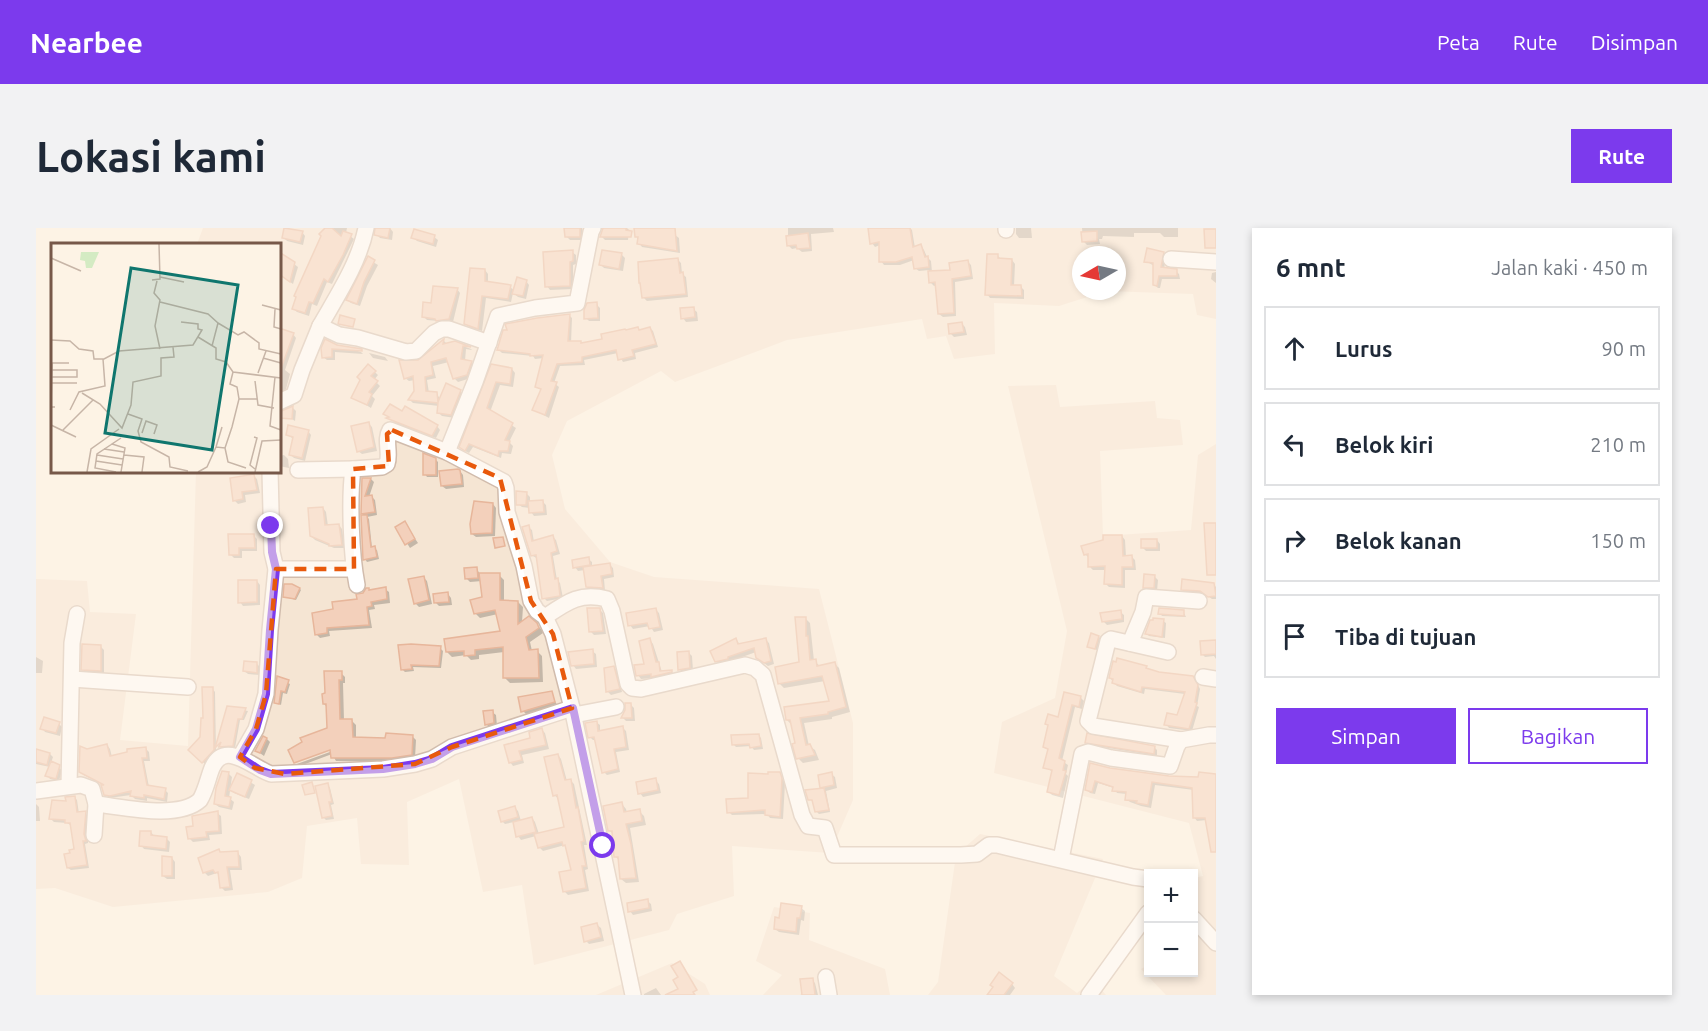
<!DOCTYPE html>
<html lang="id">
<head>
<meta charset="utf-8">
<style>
  :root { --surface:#fff; --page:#f2f2f3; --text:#1f2937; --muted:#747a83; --line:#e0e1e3; --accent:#7c3aed }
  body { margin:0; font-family:Ubuntu,sans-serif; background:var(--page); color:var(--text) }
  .controls { position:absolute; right:18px; bottom:18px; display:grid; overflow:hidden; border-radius:0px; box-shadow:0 3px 9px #0003 }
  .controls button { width:54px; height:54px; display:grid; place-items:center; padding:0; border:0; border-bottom:2px solid var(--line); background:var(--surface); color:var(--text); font:30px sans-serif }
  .compass { position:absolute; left:1036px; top:18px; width:54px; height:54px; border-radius:50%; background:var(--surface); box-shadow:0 3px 9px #0003; rotate:261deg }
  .stop { position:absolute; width:18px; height:18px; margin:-14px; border:4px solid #7c3aed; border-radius:50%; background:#fff }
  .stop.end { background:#7c3aed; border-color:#fff; box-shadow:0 2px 6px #0008 }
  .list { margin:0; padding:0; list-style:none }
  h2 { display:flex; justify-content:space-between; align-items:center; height:78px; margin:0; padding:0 24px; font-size:26px }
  h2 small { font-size:20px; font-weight:400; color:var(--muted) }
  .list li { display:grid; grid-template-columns:39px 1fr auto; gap:18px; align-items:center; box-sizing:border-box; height:84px; margin:0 12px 12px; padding:0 12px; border:2px solid var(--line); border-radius:0px }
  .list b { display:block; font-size:22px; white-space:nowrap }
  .list em { font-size:20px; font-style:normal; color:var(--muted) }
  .actions { display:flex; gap:12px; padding:18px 24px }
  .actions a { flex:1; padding:14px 0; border:2px solid var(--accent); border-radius:0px; text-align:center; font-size:21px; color:var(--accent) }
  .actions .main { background:var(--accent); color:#fff }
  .icon { flex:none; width:33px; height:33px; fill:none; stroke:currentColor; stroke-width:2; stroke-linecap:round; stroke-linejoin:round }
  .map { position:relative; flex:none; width:1180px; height:767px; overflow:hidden; border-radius:0px }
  header { display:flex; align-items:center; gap:36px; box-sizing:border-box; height:84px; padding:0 30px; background:var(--accent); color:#fff }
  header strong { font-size:28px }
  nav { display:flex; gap:33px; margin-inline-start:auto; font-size:21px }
  .intro { display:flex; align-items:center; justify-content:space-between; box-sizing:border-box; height:144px; padding:0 36px }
  h1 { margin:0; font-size:42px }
  .button { padding:15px 27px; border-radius:0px; background:var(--accent); color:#fff; font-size:21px; font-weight:700 }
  main { display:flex; gap:36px; padding:0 36px }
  aside { flex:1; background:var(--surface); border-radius:0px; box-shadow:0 3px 9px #0003 }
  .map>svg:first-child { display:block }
  .residential { fill:#f5e5d3; fill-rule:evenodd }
  .shadow { fill:#0003 }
  .building { fill:#f3d0bb; stroke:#e7b69b; stroke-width:1.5 }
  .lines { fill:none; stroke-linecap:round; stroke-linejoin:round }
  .minor-casing { stroke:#d1bcad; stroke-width:18 }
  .minor { stroke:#fff; stroke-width:15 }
  .route { stroke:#7c3aed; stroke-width:8 }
  .marked { fill:none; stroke:#e8590c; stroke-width:4.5; stroke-dasharray:12 8; stroke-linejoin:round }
  .inset-road { fill:none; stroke:#c7b5a7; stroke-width:1.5 }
  .view { fill:#0f766e; fill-opacity:0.15; stroke:#0f766e; stroke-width:3 }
  .inset-edge { fill:none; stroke:#775849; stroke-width:3 }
</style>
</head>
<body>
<header>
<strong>Nearbee</strong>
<nav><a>Peta</a><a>Rute</a><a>Disimpan</a></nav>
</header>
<div class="intro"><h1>Lokasi kami</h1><a class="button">Rute</a></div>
<main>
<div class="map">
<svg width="1180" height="767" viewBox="0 0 1180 767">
  <rect width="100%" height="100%" fill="#fdf3e5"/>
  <g class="residential">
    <path d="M167 0H1180V91L1161 87 1157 66 1070 63 1023 78 958 75 959 126 918 131 910 108 891 111 886 91 751 112 639 154 625 143 531 193 516 227 529 281 574 334 618 349 783 361 817 495V572L794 625 696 618 698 668 641 686 633 702 498 737 486 657 447 664 423 551 371 574 373 637 325 636 321 590 271 598 266 650 232 664 77 679 19 660 0 661V351L51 353 54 384 100 386 84 512 152 518 160 243H243V16H161ZM1045 27H1081V63H1045Z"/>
    <path d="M1020 157 1024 179 1119 173 1121 190 1144 192 1147 217 1064 223 1067 308 1155 302 1162 227 1180 216V767H1130L1105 741 1112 737V744H1158V650L1167 648 1153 595 958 545 966 494 1019 470 1031 403 972 158Z"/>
    <path d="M944 606 1067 631 1018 748 1041 765 1057 752 1070 767H892L902 754 920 627Z"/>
    <path d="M738 679 774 685 773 712 849 741 854 767H727L746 747 720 733Z"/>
    <path d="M636 735 669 756 674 767H560Z"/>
  </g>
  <g class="shadow">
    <path d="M249 0 266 4 269 8 267 17 251 13 247 9Z"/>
    <path d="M291 0H311L310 5 318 11 296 56 291 54 281 78 276 76 273 88 261 84 258 81Z"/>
    <path d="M340 0H354L357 4 356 12 344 10 340 6Z"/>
    <path d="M530 0H546L547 12H534L531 9Z"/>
    <path d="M568 0H591L593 2 592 12H569L566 9Z"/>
    <path d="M600 0 639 7 643 10 644 25 606 19 603 15Z"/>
    <path d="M752 0H797L798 4 775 6 776 23 766 24 761 20 756 21 752 17Z"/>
    <path d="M833 0H874L876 2 879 20 885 18 888 22 891 29 895 33 896 44 916 43 931 33 935 37 937 51 919 54 920 88 907 89 903 86 901 57 898 58 894 54 893 42 883 43 879 40 878 32 864 37H848L845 33 844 17 839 19 836 15Z"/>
    <path d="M980 0H995L996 10H983L980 6Z"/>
    <path d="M1046 0H1145H1142V9H1128L1124 5H1098V9L1067 8 1066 11H1063L1064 16 1051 17 1047 13Z"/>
    <path d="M377 9H398L402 12 400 19 381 13Z"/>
    <path d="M536 24 540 27V36L537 37V61L514 62 511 58Z"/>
    <path d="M243 25 262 39 257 56 243 46Z"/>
    <path d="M1127 25 1130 29 1128 41 1140 43 1143 46 1144 51H1126L1124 60H1122L1119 57 1118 38 1110 33Z"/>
    <path d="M585 26 589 30 587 43 568 40 565 37Z"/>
    <path d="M962 28 966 32H976L979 36 978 58 985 59 988 62V71L954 70 951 66Z"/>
    <path d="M332 31 342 37 331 58 324 78 315 75 312 72Z"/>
    <path d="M642 32 645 35 646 46 650 49 652 69 611 73 608 70Z"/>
    <path d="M1081 32 1087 36 1086 49H1081Z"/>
    <path d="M449 42 452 46V55L474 59 479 63 490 53 493 57 490 71 482 69 477 65 475 74 450 70 446 103 433 99 429 95Z"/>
    <path d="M1180 44V55L1175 51 1176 45Z"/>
    <path d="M421 61 424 65 417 94 405 96 403 93 391 92 387 88 397 77Z"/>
    <path d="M560 76 564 80V93H553L550 90Z"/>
    <path d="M657 81 661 84 662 93 650 94 647 90Z"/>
    <path d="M533 87 536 90 535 115 544 114 546 116 614 100 617 103 622 119 599 125 600 131 587 134 582 125 548 132 549 137 524 138 518 155 523 159 513 190 498 182 506 162 501 158 508 130 499 131 497 128 466 125 463 122Z"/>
    <path d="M926 96 929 99 931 107 918 109 914 105Z"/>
    <path d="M243 102 257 106 260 110 249 142 254 146 249 165 243 166Z"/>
    <path d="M290 113 325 124 327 126 299 124V132H291L287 129Z"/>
    <path d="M408 113 412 117 419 115 435 121 436 122 430 121 429 133 435 135 439 138 435 150 422 154 418 150 413 134 397 138 400 150 391 152 393 165 400 166 405 171 424 163 428 167 419 190 406 188 403 185V178L377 175 374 172 380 163 379 152 373 153 369 150 382 134Z"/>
    <path d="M333 125 349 129 352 133 337 130Z"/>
    <path d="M332 138 342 147 338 152 344 158 336 168 339 171 335 180 317 169Z"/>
    <path d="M456 138 476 141 479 145 477 159 464 157 454 184 480 200 473 214 477 218 475 226 466 225 465 230 437 219 433 225 429 223Z"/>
    <path d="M257 180 260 183 259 193 245 184Z"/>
    <path d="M366 185 401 198 404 202 400 210 361 196 349 186Z"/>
    <path d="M332 195 336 199 341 223 326 226 322 223Z"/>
    <path d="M272 203 275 207 269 233 258 230 255 227 258 211 251 207Z"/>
    <path d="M248 227 252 231 253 240 243 238V228Z"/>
    <path d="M399 231 402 234V249H391L389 246Z"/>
    <path d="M424 243 427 247 428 259 410 261 406 258Z"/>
    <path d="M218 248 221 251 224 265 209 267 210 274 202 276 198 272Z"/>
    <path d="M335 251 338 254 333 269H336L339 272 341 287 331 289 333 291 336 320 341 322 343 331 331 334 329 331V289L326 286 327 252Z"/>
    <path d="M490 265 494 269V275L507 274 510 277 511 287 498 288 495 284 494 280 486 279 482 276Z"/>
    <path d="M457 276 460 280 459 308 440 309 436 306Z"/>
    <path d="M287 280 290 284 292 298 303 297 306 301 309 320H298L279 312 275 308Z"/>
    <path d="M368 295 382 315 374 320 361 299Z"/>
    <path d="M492 299 496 302 498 314 517 309 520 312 524 326 517 328 521 352 524 355 527 370 511 373 508 370 502 331 497 328Z"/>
    <path d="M218 308 221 311V323H206V330H198L194 326Z"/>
    <path d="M1086 308 1089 312 1090 329H1096L1099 332 1100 342H1089V360L1073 359 1070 356V342H1057L1054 339 1053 330 1049 326Z"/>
    <path d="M1121 312 1124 316V323H1110L1107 320Z"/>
    <path d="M552 331 556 334V339L574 337 577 340 578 349 568 351 569 363 554 362 551 359 549 342 542 343 539 339Z"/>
    <path d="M440 340 444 346 463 347 468 352V374H482L487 379 486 394 500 396 506 402 507 405 494 414 496 423H501L506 428 507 454 474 455 469 450 468 424 443 427V431L435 432 430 427 416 429 411 424 466 404 462 386 444 390 439 385 447 371 446 353 434 354 430 350Z"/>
    <path d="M1118 348 1122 352 1121 363H1112L1109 359Z"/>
    <path d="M387 349 391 353 396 376 383 379 379 375Z"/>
    <path d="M221 353 224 357V377L207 378 204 374Z"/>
    <path d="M1177 356 1180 359V371H1176L1169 366 1149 364 1146 361Z"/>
    <path d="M264 361 265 362 260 372 249 369Z"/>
    <path d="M333 361 334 363 349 361 353 364 354 375 338 377 339 381 333 382 336 400 293 403 294 408 284 410 280 406 298 383 323 372Z"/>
    <path d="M412 366 415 370 416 377 403 378 400 375Z"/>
    <path d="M563 381 567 385 570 406 558 407 555 404Z"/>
    <path d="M619 381 623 385 627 402 618 404 614 398 597 401 594 397Z"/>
    <path d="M1147 383 1150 389 1126 388 1124 385Z"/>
    <path d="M1084 384 1088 387V394L1071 397 1067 393Z"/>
    <path d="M769 390 774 395 778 433 784 438 798 435 803 440 814 484 796 489V491L768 495 773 518 779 522 783 532 767 535 762 530 756 497 751 492 794 474 789 453 748 460 743 455 764 436Z"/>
    <path d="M1127 393 1130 395 1129 410 1113 408 1110 405Z"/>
    <path d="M1063 409 1064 410 1061 422 1054 419Z"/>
    <path d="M700 411 704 417 730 412 733 415 738 436 732 438 725 433 721 429 720 424 684 437 680 433Z"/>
    <path d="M614 412 617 416 626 444H636L639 447 620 451 618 450 605 451 602 447 610 437Z"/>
    <path d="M1180 413V431L1178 428 1169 429 1167 427 1165 415Z"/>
    <path d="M64 418 68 422V446L50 445 47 441Z"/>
    <path d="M404 420 407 423 405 440 377 439 378 443 369 444 366 441Z"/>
    <path d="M556 423 560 426 561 439 540 441 537 437Z"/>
    <path d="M642 425H653L656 428 657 443 647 445 644 442Z"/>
    <path d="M0 429 7 433 6 445H0Z"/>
    <path d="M221 436 224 439V447L212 446 208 443Z"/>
    <path d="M578 439 581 443 586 464 575 467 572 464Z"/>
    <path d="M1110 439 1113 443 1157 450 1160 453 1164 461 1161 478 1163 479 1156 503 1133 500 1130 496 1142 489 1149 466 1109 461 1108 466 1081 458 1074 450Z"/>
    <path d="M305 445 309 449V455H307L308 493H316L320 497V511H351L376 508 380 512 379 530 361 533H300L296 526 264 538 261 536 302 521 293 501 292 480 288 476Z"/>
    <path d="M242 450 254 456 251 466 247 465 245 477 239 474Z"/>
    <path d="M176 460 179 464 180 525 170 537 154 522 166 509Z"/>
    <path d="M515 465 521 477 490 486 487 483Z"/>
    <path d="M1029 466 1045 470 1048 473 1046 481 1039 479 1026 533 1032 537 1030 546 1032 548 1027 570 1016 567 1012 563 1017 544 1009 539 1012 522 1008 519 1023 490Z"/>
    <path d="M595 477 598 480 599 493H590L587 490Z"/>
    <path d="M192 479 212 483 208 492H204L199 520 187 521 184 518 182 520Z"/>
    <path d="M456 484 460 487 461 498 454 500 450 496Z"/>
    <path d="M560 494 564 497V504L587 500 590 503 593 522 580 524 584 544 571 547 568 544 561 512H557L554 509Z"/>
    <path d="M23 496 26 499 24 508 9 504 6 500Z"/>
    <path d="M506 502 509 505 513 521 486 527 488 535 477 538 474 534 470 518 496 511Z"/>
    <path d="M723 508 725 510 727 521 718 522 715 518 700 519 698 517Z"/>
    <path d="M231 511 234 514 228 528 221 523Z"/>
    <path d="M1050 514 1118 519 1121 522V528L1054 517Z"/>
    <path d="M71 517 74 521 76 529 109 520 113 524 114 533H108L113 559 129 562 132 565 131 574 111 570V573L99 571 95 567 73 570 69 566 66 556 48 547 45 544 51 523Z"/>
    <path d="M0 521 14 526 17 529 15 535 26 542 23 553 14 551 11 547 14 539 0 536Z"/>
    <path d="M522 527 525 531 531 553 534 552 538 556 551 617H548L552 641 549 642 553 663 532 667 528 663 536 643 531 620 529 617 507 623 503 619 500 608 485 612 482 608 478 594 469 596 466 593 479 580 482 583 485 593 496 590 499 594 503 606 529 601 523 571 518 567Z"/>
    <path d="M1055 537 1073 541 1133 549 1163 550 1164 546 1180 548V613L1178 614 1171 592 1161 593 1158 589V562L1119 557 1115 580 1105 578 1094 574 1091 571V566L1081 565 1078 560 1062 555 1059 566 1054 565 1050 561Z"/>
    <path d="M193 546 196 549 193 570 198 574 196 582 183 579 179 576Z"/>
    <path d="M743 546 749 555 747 591 734 590 731 586 696 587 693 584 713 571Z"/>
    <path d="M795 546 799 549 801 560 790 563 794 584 783 586 780 583 778 574 773 571 788 561 786 559Z"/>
    <path d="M202 547 219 557 213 571 198 565 195 561Z"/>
    <path d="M619 552 623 556 625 565 607 569 604 565Z"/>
    <path d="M292 557 294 560 298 576 295 577 298 591 290 592 287 589Z"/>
    <path d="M38 569 41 572 43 586 49 585 52 588V615L49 616 53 640 35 642 32 640 40 622 36 598 31 595 18 594 15 591Z"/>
    <path d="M0 576 3 579 4 593H0Z"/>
    <path d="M586 576 590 581 591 585 603 583 608 588 610 597 594 600 603 654 590 655 585 651 584 633 579 628 578 607 574 603Z"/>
    <path d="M181 585 185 588 186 606 173 607 174 612 157 614 154 611 159 599Z"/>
    <path d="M115 604 118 608 130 610 134 614 133 624 108 621 105 617Z"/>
    <path d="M202 625 205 629 206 642H194L197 662 189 663 186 660 184 648 181 645 172 648 168 644 185 626Z"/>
    <path d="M136 630 139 634V651H131L127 648Z"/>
    <path d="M611 673 615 676 616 683 597 687 594 683Z"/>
    <path d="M765 680 769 683 768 693 765 692 763 707 743 704 739 701 744 692Z"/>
    <path d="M561 697 565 700 568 713 553 716 550 713Z"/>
    <path d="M776 752 779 755 782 767H764L767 766Z"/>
    <path d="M976 756 979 760 974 767H953L958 759Z"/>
    <path d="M620 760 625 767H608V766Z"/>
  </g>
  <g class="building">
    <path d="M248 0 267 3 264 14 246 10Z"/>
    <path d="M289 0H296L305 8 307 3 316 6 307 27 292 54 288 51 277 75 273 74 269 85 256 81 260 69 258 68 285 8 283 6Z"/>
    <path d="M339 0H354L352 10 338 7Z"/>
    <path d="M528 0H544V9H529Z"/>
    <path d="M567 0H590V2L596 3 595 9H564Z"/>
    <path d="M598 0H639L641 23 601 16 602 9H599Z"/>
    <path d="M832 0H874L877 19 885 16 889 29 892 28 893 39 878 41 876 29 860 34H843V14L834 16Z"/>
    <path d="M378 1 399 7 397 16 375 10Z"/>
    <path d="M1168 1H1180V20H1169Z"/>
    <path d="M1061 3V13L1046 14 1045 4Z"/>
    <path d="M772 5 774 20 761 21 760 17 751 18 750 8Z"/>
    <path d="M1111 20 1128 24 1125 39 1141 41V48H1123L1121 58 1117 57V35L1108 34Z"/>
    <path d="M537 22V33L534 34V58L509 59 507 24Z"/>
    <path d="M566 22 586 25 583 41 563 37Z"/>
    <path d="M243 24 259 34 254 54 243 46Z"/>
    <path d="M951 26H962V30L976 31 975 57H985L986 68 949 67Z"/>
    <path d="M332 28 339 32 328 54 321 76 310 72Z"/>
    <path d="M642 30 644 45 647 44 650 66 606 70 604 55H603L602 34Z"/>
    <path d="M932 32 935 48 916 51 918 85 902 86 899 54 893 55 892 43 914 42 913 35Z"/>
    <path d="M434 40 449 41V53L475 57 472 71 446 68 442 101 428 96Z"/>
    <path d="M481 49 491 52 487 68 476 66Z"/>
    <path d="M397 58 422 60 413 91 400 93 399 91 386 89 387 74 395 75Z"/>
    <path d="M561 74 562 90 548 91V82L551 75Z"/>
    <path d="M658 79 659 89 645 91 644 80Z"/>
    <path d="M534 86 532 113H545V115L566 111 565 106 589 101 590 102 602 99 603 102 614 99 620 116 596 122 598 128 582 132 580 122 546 129V134L521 136 515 153 521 154 509 187 496 182 505 161 499 159 507 127 494 128V126L461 122 462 119 467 102H471L469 96 501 90Z"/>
    <path d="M304 87 319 91 317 99 302 96Z"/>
    <path d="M926 94 928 104 913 106 912 96Z"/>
    <path d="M243 100 258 105 244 143H243Z"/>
    <path d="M289 111 301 117 326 121V123L296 121V129L286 130 285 120Z"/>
    <path d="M408 111 407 116 419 113 435 119 427 118 425 131 436 133 431 147 417 151 410 130 395 134 397 147 389 149 390 163 401 164 402 174 410 155 425 162 415 187 401 185 402 175 372 172 378 163 377 148 368 151 363 132H382Z"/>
    <path d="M332 136 340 143 335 148 342 153 333 164 336 166 331 177 315 170 324 152 321 149Z"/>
    <path d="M455 136 476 140 474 156 460 154 451 180 477 195 469 212 474 213 472 223H463L462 228 433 216 429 223 423 219Z"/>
    <path d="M354 176 366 183 369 178 402 197 396 208 350 190 353 189 347 186Z"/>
    <path d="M257 178 256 191 243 190V184Z"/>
    <path d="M333 194 338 219 321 224 315 198Z"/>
    <path d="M252 197 273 202 266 230 253 227 257 209 250 207Z"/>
    <path d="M387 225 400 230V247H387Z"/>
    <path d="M422 241 424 242 426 256 405 258 403 243Z"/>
    <path d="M218 246 221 262 206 264 207 271 197 273 194 250Z"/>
    <path d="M326 250H335L329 268 336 267 339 284 325 286Z"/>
    <path d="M480 263 491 264 490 277H480Z"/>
    <path d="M507 272 508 284 493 285 492 273Z"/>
    <path d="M438 273 457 275 456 305 435 306 434 296Z"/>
    <path d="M287 279 289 297 303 296 306 317 293 318V316L274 308 272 280Z"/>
    <path d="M325 287H331L335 319 339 318 341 329 327 332Z"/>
    <path d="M369 293 379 311 369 317 359 299Z"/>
    <path d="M1168 295H1180V347H1171Z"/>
    <path d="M493 297 496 313 517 307 521 323 515 325 519 351 522 350 524 368 506 371 500 327 495 328 486 299Z"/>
    <path d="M192 306H218L219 320H203V327H193Z"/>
    <path d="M1067 307H1086L1087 328 1096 327 1097 339H1086V357L1068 356 1069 338 1052 339V326L1048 327 1045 318 1067 312Z"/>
    <path d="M467 309 469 318 459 320 457 310Z"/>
    <rect x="1105" y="311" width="16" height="9"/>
    <path d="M553 329 554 337 537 340 536 332Z"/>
    <path d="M574 335 576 346 565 348 567 360 550 359 547 339Z"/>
    <path d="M441 339 442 350 429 351 428 340Z"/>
    <path d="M443 345H464V372L482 373V396L493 388 501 395 503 400 490 409 493 422 502 421 503 450H467V419L439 422V427L428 428V423L410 424 408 411 464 403 459 382 438 386 434 372 446 369Z"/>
    <path d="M1108 346 1119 347 1118 360H1107Z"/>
    <path d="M388 348 393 372 378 376 372 351Z"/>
    <path d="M1146 351 1178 355 1180 368 1172 369 1164 363 1145 362Z"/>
    <path d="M202 352H221V374L202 375Z"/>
    <path d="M248 356H256L264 360 259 371 247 369Z"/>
    <path d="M350 359 351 371 335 374 336 378 331 379 333 397 291 400V405L279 407 276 385 297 381 296 374 321 371 320 366 327 365 330 360H333V362Z"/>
    <path d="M412 364 413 374 398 375 397 366Z"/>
    <path d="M551 380H564L567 403 553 404Z"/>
    <path d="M620 380 624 399 613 401 611 395 592 398 590 385Z"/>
    <path d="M1123 380 1148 382V388L1122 386Z"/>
    <path d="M1085 382 1086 391 1066 394 1064 385Z"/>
    <path d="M759 389H770V408H772L774 432 780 431 781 438 799 434 810 479 792 484V486L764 490 770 517 774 516 779 527 760 531 756 516 759 515 754 492H750L748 479 793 473 786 448 742 456 739 439 763 434Z"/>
    <path d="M1117 390 1128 391 1126 409 1109 406 1114 392H1117Z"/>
    <path d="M1055 405 1063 408 1059 421 1051 419Z"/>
    <path d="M614 410 620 434H623L624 443 636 442V444L615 449V446L600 448 598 437 608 436 603 413Z"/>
    <path d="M700 410 702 416 730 410 735 433 728 435 720 430 718 420 692 429V431L679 434 674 423Z"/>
    <path d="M1180 412V426L1165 427 1164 413Z"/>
    <path d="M46 416 65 417V443L45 442Z"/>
    <path d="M375 416 405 418 403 438 375 437 376 441 365 442 362 417Z"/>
    <path d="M557 421 558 436 535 438 532 424Z"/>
    <path d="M653 423 654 440 642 442 641 424Z"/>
    <path d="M1081 430 1111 438 1110 440 1123 444 1157 448 1162 457 1159 474 1161 475 1153 501 1128 497 1131 485 1141 487 1149 464 1106 459 1105 464 1076 455 1077 451 1073 450 1077 433 1080 434Z"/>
    <path d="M208 433 221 434V445L207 443Z"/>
    <path d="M578 438 584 461 570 464 568 440Z"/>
    <path d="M288 443H306V452H303L304 491H316L317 509 349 510 350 505 377 507 376 527 356 530H295L294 522 258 535 252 522 266 514 264 510 291 500 290 476H287L286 466 289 465Z"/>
    <path d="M241 448 253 452 249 464 245 463 243 476 238 475Z"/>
    <path d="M166 459H177L178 522 166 535 152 522 164 509 165 490H167Z"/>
    <path d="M516 463 519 474 485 484 482 469Z"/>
    <path d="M1028 464 1045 468 1043 479 1036 477 1023 530 1029 533 1027 542 1030 543 1023 567 1011 564 1016 542 1007 540 1012 521 1007 519 1012 497 1009 496 1012 486 1022 489Z"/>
    <path d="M589 475H595L596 490H585L589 482Z"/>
    <path d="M191 478 210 480 206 491H202L197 518 183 519 185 514 179 520Z"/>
    <path d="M457 482 458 495 449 497 447 483Z"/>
    <path d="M8 489 24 494 20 505 4 501Z"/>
    <path d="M561 493 562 503 587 498 590 519 578 521 582 541 566 545 558 509 552 510 549 495Z"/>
    <path d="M506 500 510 517 483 523 486 532 473 535 468 517 494 510 493 504Z"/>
    <path d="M1051 505 1119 518 1118 526 1049 515Z"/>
    <path d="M723 506 725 518 714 520 713 516 696 517 695 507Z"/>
    <path d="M227 508 231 510 224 525 219 523Z"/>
    <path d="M71 516 74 528 91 524V521L110 519 111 530H106L111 557 130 560 128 571 108 567V570L94 568 95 563 74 568 68 567 65 557H68L43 544 44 518 51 521Z"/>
    <path d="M0 521 14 525 11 537 0 534Z"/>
    <path d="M522 526 529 552 535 551 540 580 542 579 548 613 545 614 550 638H546L550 660 527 664 523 644 535 642 529 617 527 618 526 614 502 620 498 606 528 599 521 567 517 568 508 529Z"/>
    <path d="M15 533 24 537 20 551 9 548Z"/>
    <path d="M1054 535 1074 540 1133 548 1162 549 1163 544 1180 546V624H1175L1169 590H1157L1156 560 1116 554 1112 577 1100 575 1101 573 1089 572 1090 564 1076 563 1077 559 1059 553 1056 564 1049 562Z"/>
    <path d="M186 543 193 544 189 568 195 569 193 579 178 576 180 560Z"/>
    <path d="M732 544H744L746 550 744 589 729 587V582L691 585 690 571 712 570V545L732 546Z"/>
    <path d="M796 544 798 557 784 560 782 547Z"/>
    <path d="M201 545 216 552 209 569 193 562Z"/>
    <path d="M620 550 622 562 602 566 600 554Z"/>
    <path d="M276 554 279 565 269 567 266 557Z"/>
    <path d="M292 555 296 574H293L296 588 286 590 279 558Z"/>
    <path d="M788 560 793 582 779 584 776 572H772L769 562Z"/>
    <path d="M39 568 41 584 50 583 48 606 50 613H47L51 637 31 640 28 626 34 625 33 622 38 621 34 595H29V592L13 591 16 572 30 573 29 569Z"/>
    <path d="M586 574 588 584 604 581 606 593 590 596 595 616 600 650 584 651 582 629H578L576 603H572L567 578Z"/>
    <path d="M479 578 482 589 465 594 462 583Z"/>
    <path d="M182 583 183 603 170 604 171 609 152 611 150 599 157 598 156 588Z"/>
    <path d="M496 589 500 604 480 609 477 594Z"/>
    <path d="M104 603H115V607L131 609 130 621 103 618Z"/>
    <path d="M183 621 184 624 202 623 203 639H191L194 659 184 660 182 644 179 645 177 642 167 645 162 630Z"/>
    <path d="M126 628 136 629V648H126Z"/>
    <path d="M612 671 613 680 592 684 591 675Z"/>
    <path d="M745 675 766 678 764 690H761L760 704 738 701 739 689 743 690Z"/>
    <path d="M561 695 565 709 548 714 545 699Z"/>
    <path d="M644 733 661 762 657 764 659 767H629L642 761 637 752 642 749 635 738Z"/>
    <path d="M963 744 977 755 968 767H951L957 759 954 757Z"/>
    <path d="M777 750 779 767H766L764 751Z"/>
  </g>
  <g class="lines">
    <g class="minor-casing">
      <g id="minor">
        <path d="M330 0C323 35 301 68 284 98L303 107 322 110 370 124 380 123 398 105 406 101H413L453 115"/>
        <path d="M970 0V2"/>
        <path d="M1135 31 1180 34"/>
        <path d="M243 174 258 167 266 142 284 98"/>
        <path d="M411 224 439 154 462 88 499 80 541 75 555 4 557 0"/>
        <path d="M262 242 317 241"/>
        <path d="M240 341H318"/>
        <path d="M321 357C315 326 313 271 317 241L346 239 351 236C355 225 348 212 354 202L411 224 468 254 470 260 471 284 488 338 495 373 501 383 509 389 517 406 536 480 597 767"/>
        <path d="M509 389C531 374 544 364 571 371L576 383 592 456 596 460 605 461 709 437 719 440 727 447 766 587 772 598 789 600 798 627H925L941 626 953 617H961L1097 649 1112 651"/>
        <path d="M1094 415 1107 384 1110 369 1163 373"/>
        <path d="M1132 424 1075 411 1072 413 1052 493 1057 498 1145 512"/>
        <path d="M1167 449 1180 451"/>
        <path d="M36 451 152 459"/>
        <path d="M538 487 580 479"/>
        <path d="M204 529 220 501 230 466 234 402 240 341 236 324 234 243"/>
        <path d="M33 558 36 415 41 386"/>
        <path d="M0 563 45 557 56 561 60 576 58 607"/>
        <path d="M60 576C88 579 142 592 164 572 170 562 172 550 176 540 189 511 217 540 235 546L347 541 379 536 396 531 416 519 536 480"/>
        <path d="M1025 631 1046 526 1052 524 1075 530 1134 538 1141 518 1145 512 1173 507H1180"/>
        <path d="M1158 691 1180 715"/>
        <path d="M790 749 793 767"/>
        <path d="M1053 767 1112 685"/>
      </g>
    </g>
    <use href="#minor" class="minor"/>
  </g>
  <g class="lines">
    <path class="route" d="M235 298 236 324 240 341 234 402 230 466 220 501 204 529 224 542 235 546 347 541 379 536 396 531 416 519 537 480 567 618"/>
  </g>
  <path d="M0 0H1180V767H0ZM356 202 464 250 495 373 517 406 536 480 416 519 379 536 249 546 219 540 204 529 220 501 230 466 240 341H318L317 241 353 238 351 206Z" fill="#fdf3e5" fill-opacity=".55" fill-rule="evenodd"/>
  <path class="marked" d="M356 202 464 250 495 373 517 406 536 480 416 519 379 536 249 546 219 540 204 529 220 501 230 466 240 341H318L317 241 353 238 351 206Z"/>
  <g transform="translate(15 15)">
    <rect width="230" height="230" fill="#fdf3e5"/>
    <path d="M30 9H48L41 25H35L34 18 29 17Z" fill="#d4ebc3"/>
    <path class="inset-road" d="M0 15 30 28M109 34 133 39M101 37 109 36 108 1M106 38 103 50 109 57 104 83 109 106M109 59 157 71 167 80M211 62 230 67M224 66 223 84 230 86M147 94 165 105V116L175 119 182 129 230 135M0 97 19 98 28 106 42 108 43 116H53L68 108 142 102 151 87 147 86V81L130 79M161 103 167 80 187 92 193 89 208 100V106L230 111M212 115 230 120M207 130 215 108M0 134H26V127H1M224 134 219 183 230 187M204 138 207 162 223 165M0 140H26M31 150 49 161 71 185 80 162 82 139 110 133V115L123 114 122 104M188 156H206M4 164H0L1 120H18M19 167 28 149 54 143 52 116M77 171 91 176 87 188 90 199 118 214 119 224 137 228M0 182 25 194M12 187 42 157M91 190 95 178 106 182 103 191M203 194 206 195 199 222 204 226M70 195 61 201 74 205 70 229M61 201 46 211 44 225 65 229M165 204 171 184M174 205 177 219 195 225M53 206 73 209M46 212 72 216M73 212 93 214 91 229M45 218 71 222M36 229 40 206 68 186M147 229 156 224 165 204 174 205 181 184 188 156 186 144 179 141 182 129M204 229 211 198 230 197"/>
    <path class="view" d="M80 25 187 42 161 207 54 190Z"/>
    <rect width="230" height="230" class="inset-edge"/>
  </g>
</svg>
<div class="controls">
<button>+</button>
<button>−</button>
</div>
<svg class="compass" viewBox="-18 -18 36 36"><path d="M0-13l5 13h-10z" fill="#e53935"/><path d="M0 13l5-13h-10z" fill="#747a83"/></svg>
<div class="stop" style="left:567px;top:618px"></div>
<div class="stop end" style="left:235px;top:298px"></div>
</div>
<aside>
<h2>6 mnt<small>Jalan kaki · 450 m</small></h2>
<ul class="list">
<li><svg class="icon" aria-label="ahead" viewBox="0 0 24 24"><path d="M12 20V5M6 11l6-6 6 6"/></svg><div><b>Lurus</b></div><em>90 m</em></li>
<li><svg class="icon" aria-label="left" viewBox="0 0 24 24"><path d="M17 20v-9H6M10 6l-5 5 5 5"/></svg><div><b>Belok kiri</b></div><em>210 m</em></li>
<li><svg class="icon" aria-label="right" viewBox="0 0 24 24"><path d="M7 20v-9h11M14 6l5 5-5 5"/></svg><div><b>Belok kanan</b></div><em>150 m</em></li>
<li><svg class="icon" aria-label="arrive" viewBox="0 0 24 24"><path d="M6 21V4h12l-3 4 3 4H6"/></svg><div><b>Tiba di tujuan</b></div></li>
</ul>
<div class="actions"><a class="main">Simpan</a><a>Bagikan</a></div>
</aside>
</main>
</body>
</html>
